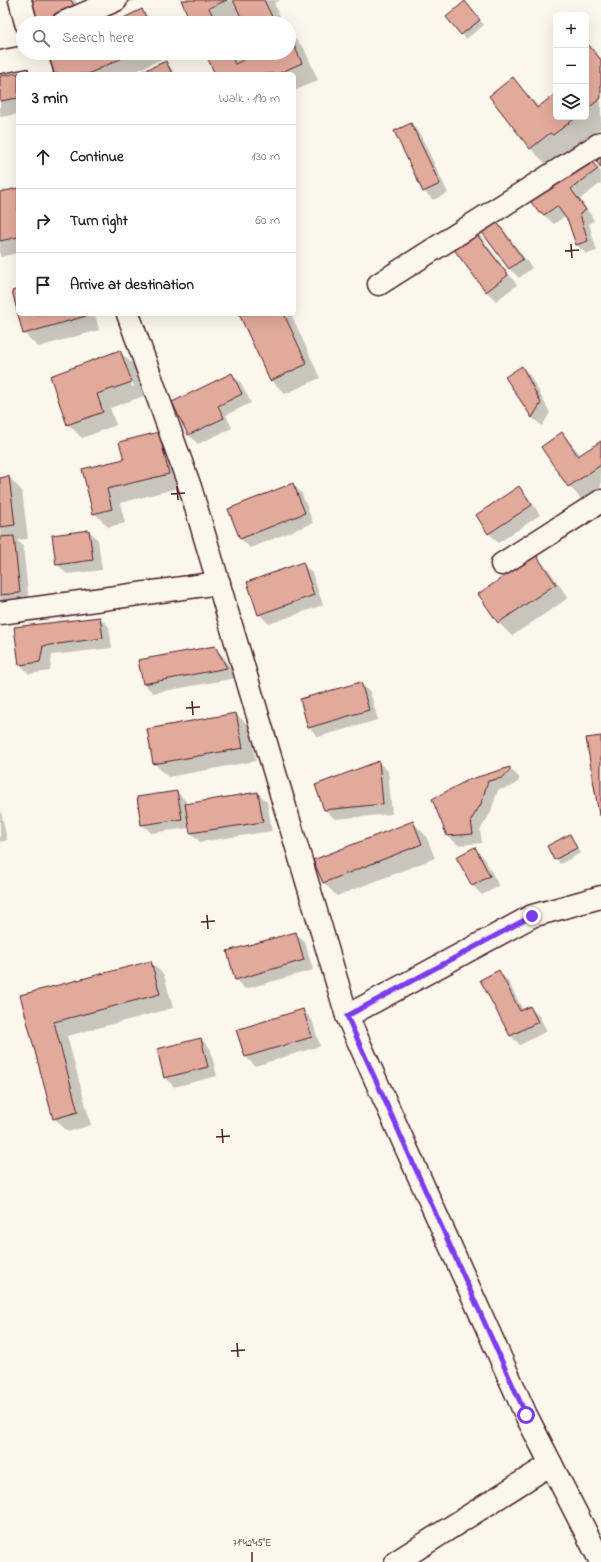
<!DOCTYPE html>
<html lang="en">
<head>
<meta charset="utf-8">
<style>
  :root { --surface:#fff; --page:#f6f6f6; --text:#222; --muted:#767676; --line:#e0e0e0 }
  body { margin:0; font-family:"Indie Flower",sans-serif; background:var(--page); color:var(--text) }
  .controls { position:absolute; right:12px; top:12px; display:grid; overflow:hidden; border-radius:6px; box-shadow:0 4px 16px #0002 }
  .controls button { width:36px; height:36px; display:grid; place-items:center; padding:0; border:0; border-bottom:1px solid var(--line); background:var(--surface); color:var(--text); font:20px sans-serif }
  .stop { position:absolute; width:12px; height:12px; margin:-9px; border:3px solid #7c3aed; border-radius:50%; background:#fff }
  .stop.end { background:#7c3aed; border-color:#fff; box-shadow:0 1px 4px #0008 }
  .list { margin:0; padding:0; list-style:none }
  h2 { display:flex; justify-content:space-between; align-items:center; height:52px; margin:0; padding:0 16px; font-size:17px }
  h2 small { font-size:13px; font-weight:400; color:var(--muted) }
  .list li { display:grid; grid-template-columns:26px 1fr auto; gap:12px; align-items:center; box-sizing:border-box; height:64px; padding:0 16px; border-top:1px solid var(--line) }
  .list b { display:block; font-size:15px; white-space:nowrap }
  .list em { font-size:13px; font-style:normal; color:var(--muted) }
  .icon { flex:none; width:22px; height:22px; fill:none; stroke:currentColor; stroke-width:2; stroke-linecap:round; stroke-linejoin:round }
  .map { position:relative; flex:none; width:601px; height:1562px; overflow:hidden }
  .search { position:absolute; background:var(--surface); box-shadow:0 4px 16px #0002; left:16px; top:16px; width:280px; height:44px; display:flex; align-items:center; gap:10px; box-sizing:border-box; padding:0 14px; border-radius:22px; color:var(--muted); font-size:15px }
  .panel { position:absolute; background:var(--surface); box-shadow:0 4px 16px #0002; left:16px; top:72px; width:280px; height:244px; border-radius:6px }
  .map>svg:first-child { display:block }
  .shadow { fill:#0003; fill-rule:evenodd }
  .building { fill:#e2aa9b; stroke:#4a1f2b }
  .lines { fill:none; stroke-linecap:round; stroke-linejoin:round }
  .street-casing { stroke:#4a1f2b; stroke-width:25 }
  .street { stroke:#fbf7ec; stroke-width:22 }
  .route { stroke:#7c3aed; stroke-width:5 }
  .ticks { fill:none; stroke:#4a1f2b; stroke-width:1.5 }
  .ticks-label { font-size:10px; text-anchor:middle; fill:#4a1f2b; stroke:#fbf7ec; stroke-width:3; stroke-linejoin:round; paint-order:stroke }
</style>
</head>
<body>
<div class="map">
<svg width="601" height="1562" viewBox="0 0 601 1562">
  <rect width="100%" height="100%" fill="#fbf7ec"/>
  <filter id="ink" filterUnits="userSpaceOnUse"><feTurbulence type="fractalNoise" baseFrequency=".025" numOctaves="2"/><feDisplacementMap in="SourceGraphic" scale="8" xChannelSelector="R" yChannelSelector="G"/><feConvolveMatrix kernelMatrix="1 2 1 2 8 2 1 2 1" color-interpolation-filters="sRGB"/></filter>
  <g filter="url(#ink)">
    <g class="shadow">
      <path d="M27 0H75L85 20 78 23H37Z"/>
      <path d="M91 0H137L101 12Z"/>
      <path d="M182 0H281L274 3 283 23H245L243 18 231 23H192Z"/>
      <path d="M465 2 484 25 466 39 447 17Z"/>
      <path d="M142 11 155 23H116Z"/>
      <path d="M289 33 304 48 318 80 294 91V74H216L206 53H238L243 62 259 53H289Z"/>
      <path d="M586 41 601 58V128L570 152 568 149 547 165 530 148 513 79 539 107 556 94V117H586Z"/>
      <path d="M51 53H169L170 55 130 74H52Z"/>
      <path d="M166 62 176 74H139Z"/>
      <path d="M23 73 25 74H18V114L0 117V76Z"/>
      <path d="M411 124 420 134 448 193 433 200 424 191Z"/>
      <path d="M587 157 601 172V183L580 199 594 220 589 224 597 251 586 254 577 245 569 220 565 216 554 224 540 212Z"/>
      <path d="M18 189V253L0 257V193Z"/>
      <path d="M491 215 500 225 532 268 519 278 510 269 478 225Z"/>
      <path d="M471 228 481 237 517 285 496 301 486 291Z"/>
      <path d="M19 314H95L99 330 38 347 24 333Z"/>
      <path d="M240 314H291L320 378 285 394 271 380Z"/>
      <path d="M120 352 134 365 144 396 110 408 116 425 82 438 68 424ZM125 367H127L134 387H132Z"/>
      <path d="M522 367 531 377 550 413 542 426 533 418 506 377Z"/>
      <path d="M232 374 241 383 251 403 226 415 232 428 198 444 189 435 173 402Z"/>
      <path d="M158 433 172 447 182 487 120 503 125 523 108 527 94 513 84 470 125 459Z"/>
      <path d="M562 433 581 455 601 442V487L582 500 569 486Z"/>
      <path d="M9 477 22 491 28 539 17 540 23 546 29 602 0 605V479Z"/>
      <path d="M293 484 302 494 313 523 250 548 240 538Z"/>
      <path d="M519 488 528 497 540 515 498 543 489 533 477 516Z"/>
      <path d="M89 531 98 540 102 570 67 574 57 564Z"/>
      <path d="M536 556 549 570 568 598 512 636 499 623Z"/>
      <path d="M303 564 312 573 323 605 269 624 259 614Z"/>
      <path d="M100 618 109 627 112 648 52 655 50 671 29 674 20 664 15 628Z"/>
      <path d="M215 648 224 657 236 678 153 693 143 683Z"/>
      <path d="M360 683 370 692 378 720 318 737 309 727Z"/>
      <path d="M236 714 250 727 256 761 168 777 154 763Z"/>
      <path d="M378 762 388 771 392 814 335 819 325 810 316 786Z"/>
      <path d="M509 768 519 777V781L511 787 498 790 490 814 480 830 482 843 458 845 448 836 434 800Z"/>
      <path d="M177 792 186 801 187 804 258 793 267 802 272 831 200 842 191 833 190 828 151 833 142 824Z"/>
      <path d="M0 807 7 840 0 842Z"/>
      <path d="M413 822 426 836 435 858 337 896 324 883 315 861Z"/>
      <path d="M569 836 581 853 560 864 548 847Z"/>
      <path d="M475 848 484 858 499 886 482 895 473 886Z"/>
      <path d="M295 933 305 942 313 970 245 989 236 980 228 952Z"/>
      <path d="M151 962 164 975 173 1008 67 1036 91 1125 68 1132 54 1118 22 996Z"/>
      <path d="M499 972 508 981 523 1010 530 1007 539 1016 547 1031 520 1045 511 1036 482 981Z"/>
      <path d="M303 1010 312 1020 320 1046 255 1066 246 1057Z"/>
      <path d="M201 1039 210 1048 217 1076 174 1087 165 1077Z"/>
    </g>
    <g class="building">
      <path d="M25 0H71L76 10 48 23H36Z"/>
      <path d="M181 0H227L209 8 216 23H191Z"/>
      <path d="M233 0H264L275 23H244Z"/>
      <path d="M465 1 480 20 461 35 446 17Z"/>
      <path d="M142 9 149 23H113Z"/>
      <path d="M289 34 302 63 277 74H215L205 53H230L235 64 258 53H289Z"/>
      <path d="M586 42 601 60V98L586 110Z"/>
      <path d="M48 53H133L88 74H51L43 56Z"/>
      <path d="M166 61 172 74H137Z"/>
      <path d="M24 72V74H18V98L0 101V76Z"/>
      <path d="M513 77 537 108 556 93V117H577L553 135 550 133 530 149 489 96Z"/>
      <path d="M411 123 440 184 423 192 394 131Z"/>
      <path d="M601 146V168L591 153Z"/>
      <path d="M587 155 598 169 571 189 586 210 580 214 588 241 576 245 568 221 557 206 544 215 541 212 539 213 529 199Z"/>
      <path d="M18 188V237L0 241V192Z"/>
      <path d="M491 214 523 259 509 269 476 224Z"/>
      <path d="M471 227 508 275 486 292 449 243Z"/>
      <path d="M18 289V314H85L86 316 23 334 12 291Z"/>
      <path d="M239 314H284L307 364 270 381Z"/>
      <path d="M120 350 132 382 97 394 103 412 67 425 50 376Z"/>
      <path d="M522 366 541 403 532 418 505 377Z"/>
      <path d="M232 373 242 394 218 406 224 418 188 435 172 402Z"/>
      <path d="M159 432 169 474 107 489 112 509 93 514 82 469 124 459 119 442Z"/>
      <path d="M562 432 578 456 601 441V465L568 487 541 447Z"/>
      <path d="M9 476 15 525 0 527V478Z"/>
      <path d="M293 483 305 513 240 539 228 509Z"/>
      <path d="M519 486 532 505 488 534 476 515Z"/>
      <path d="M89 530 93 560 56 565 52 535Z"/>
      <path d="M14 536 20 593 0 595V537Z"/>
      <path d="M536 555 556 584 498 623 478 594Z"/>
      <path d="M303 562 314 595 258 615 247 582Z"/>
      <path d="M100 617 103 638 43 646 40 662 19 665 14 627Z"/>
      <path d="M215 646 227 668 143 684 138 660Z"/>
      <path d="M361 682 369 710 308 728 300 699Z"/>
      <path d="M236 713 243 748 153 764 147 729Z"/>
      <path d="M601 736V815H599L586 738Z"/>
      <path d="M379 761 383 804 324 810 315 785Z"/>
      <path d="M510 767V771L502 778 488 781 481 804 471 820 473 834 447 836 432 799 468 780Z"/>
      <path d="M177 791 182 819 141 825 137 797Z"/>
      <path d="M258 792 263 822 190 833 185 804Z"/>
      <path d="M413 821 422 844 323 883 313 860Z"/>
      <path d="M570 834 577 848 554 860 547 846Z"/>
      <path d="M475 847 490 876 472 886 456 857Z"/>
      <path d="M296 932 304 960 235 980 227 951Z"/>
      <path d="M151 961 160 994 54 1022 78 1112 53 1119 20 995Z"/>
      <path d="M499 970 520 1011 530 1006 538 1022 510 1036 480 980Z"/>
      <path d="M303 1009 312 1037 245 1057 236 1030Z"/>
      <path d="M201 1038 208 1067 164 1078 157 1049Z"/>
    </g>
    <g class="lines">
      <g class="street-casing">
        <g id="street">
          <path d="M20 0 26 23"/>
          <path d="M63 23 116 0"/>
          <path d="M35 53 42 74"/>
          <path d="M0 62 36 55"/>
          <path d="M379 284 601 143"/>
          <path d="M128 314 190 487 347 1016 526 1415 601 1562"/>
          <path d="M502 564 601 501"/>
          <path d="M0 613 219 583"/>
          <path d="M347 1016 532 916 601 897"/>
          <path d="M396 1562 551 1464"/>
        </g>
      </g>
      <use href="#street" class="street"/>
    </g>
  </g>
  <g class="lines" filter="url(#ink)">
    <path class="route" d="M526 1415 347 1016 532 916"/>
  </g>
  <path class="ticks" d="M571 244 572 258M565 251 579 250M177 486 178 500M171 494 185 493M192 701 193 715M186 708 200 707M207 915 208 929M201 922 215 921M222 1129 223 1143M216 1137 230 1136M237 1343 238 1357M231 1351 245 1350M252 1552V1562"/>
  <g class="ticks-label">
    <text x="252" y="1546">71°42'45"E</text>
  </g>
</svg>
<div class="controls">
<button>+</button>
<button>−</button>
<button><svg class="icon" aria-label="layers" viewBox="0 0 24 24"><path d="M12 4l9 5-9 5-9-5zM3 14l9 5 9-5"/></svg></button>
</div>
<div class="stop" style="left:526px;top:1415px"></div>
<div class="stop end" style="left:532px;top:916px"></div>
<div class="search"><svg class="icon" aria-label="search" viewBox="0 0 24 24"><circle cx="10" cy="10" r="6"/><path d="M15 15l6 6"/></svg>Search here</div>
<section class="panel">
<h2>3 min<small>Walk · 190 m</small></h2>
<ul class="list">
<li><svg class="icon" aria-label="ahead" viewBox="0 0 24 24"><path d="M12 20V5M6 11l6-6 6 6"/></svg><div><b>Continue</b></div><em>130 m</em></li>
<li><svg class="icon" aria-label="right" viewBox="0 0 24 24"><path d="M7 20v-9h11M14 6l5 5-5 5"/></svg><div><b>Turn right</b></div><em>60 m</em></li>
<li><svg class="icon" aria-label="arrive" viewBox="0 0 24 24"><path d="M6 21V4h12l-3 4 3 4H6"/></svg><div><b>Arrive at destination</b></div></li>
</ul>
</section>
</div>
</body>
</html>
